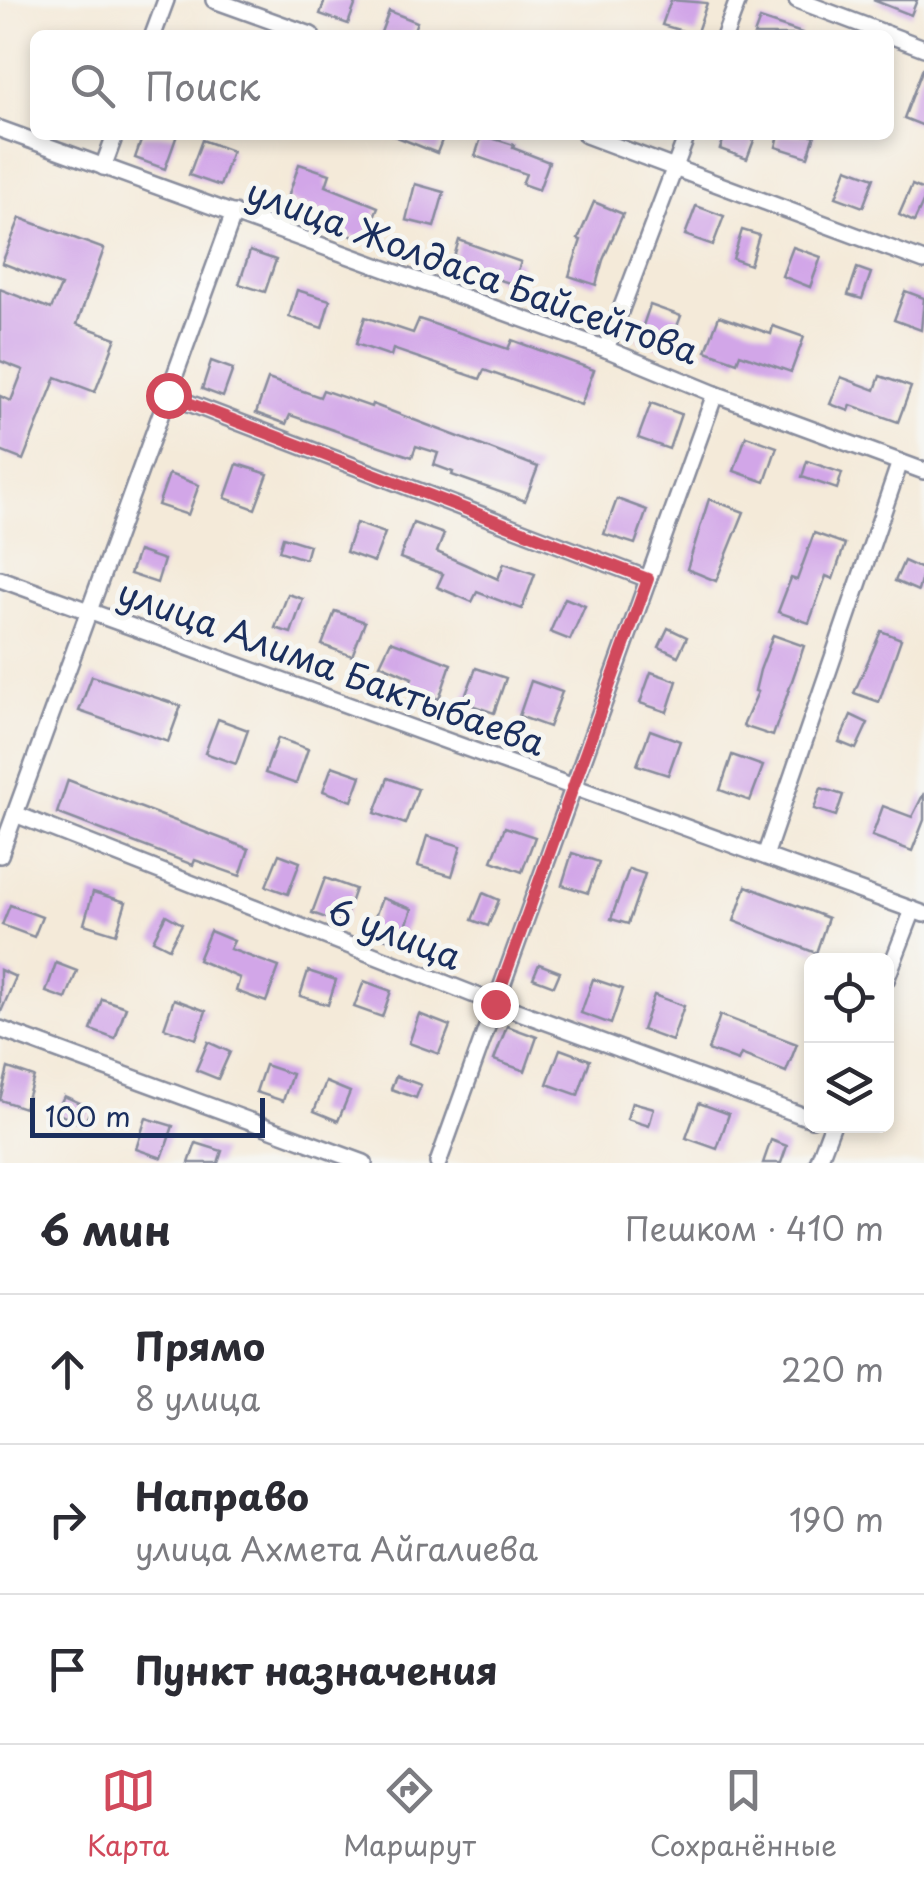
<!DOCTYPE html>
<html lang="ru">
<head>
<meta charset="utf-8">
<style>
  :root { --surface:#fff; --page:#f7f7f7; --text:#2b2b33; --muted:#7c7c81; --line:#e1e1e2; --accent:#d1495b }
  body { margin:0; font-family:"Playpen Sans",sans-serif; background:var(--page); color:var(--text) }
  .controls { position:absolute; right:30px; bottom:30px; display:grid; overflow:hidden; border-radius:15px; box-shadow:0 5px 15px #0003 }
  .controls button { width:90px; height:90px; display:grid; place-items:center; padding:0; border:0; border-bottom:2px solid var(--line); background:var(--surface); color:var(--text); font:50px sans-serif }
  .scale { position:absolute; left:30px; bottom:25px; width:235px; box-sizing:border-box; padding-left:10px; border:5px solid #1b2f5e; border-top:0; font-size:28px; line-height:35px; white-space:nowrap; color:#1b2f5e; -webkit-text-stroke:8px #f6f6f2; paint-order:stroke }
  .stop { position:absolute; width:30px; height:30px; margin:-22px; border:8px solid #d1495b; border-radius:50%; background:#fff }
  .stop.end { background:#d1495b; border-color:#fff; box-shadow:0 2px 10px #0008 }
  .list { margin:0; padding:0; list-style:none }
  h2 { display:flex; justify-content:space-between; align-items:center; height:130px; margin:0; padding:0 40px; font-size:42px }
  h2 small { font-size:32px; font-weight:400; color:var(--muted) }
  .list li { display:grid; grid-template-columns:65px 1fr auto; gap:30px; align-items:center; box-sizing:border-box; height:150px; padding:0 40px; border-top:2px solid var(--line) }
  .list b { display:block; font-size:38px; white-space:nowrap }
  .list p { margin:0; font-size:32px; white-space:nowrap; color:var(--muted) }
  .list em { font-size:32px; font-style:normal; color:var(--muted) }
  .icon { flex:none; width:55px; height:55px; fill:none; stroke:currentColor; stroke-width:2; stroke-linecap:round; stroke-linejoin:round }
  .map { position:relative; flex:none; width:924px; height:1163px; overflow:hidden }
  .search { position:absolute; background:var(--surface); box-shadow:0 5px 15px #0003; left:30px; right:30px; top:30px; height:110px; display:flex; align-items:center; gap:25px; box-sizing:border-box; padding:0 35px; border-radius:15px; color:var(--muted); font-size:38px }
  .sheet { height:580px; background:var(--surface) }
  nav { display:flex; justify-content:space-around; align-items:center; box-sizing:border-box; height:140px; border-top:2px solid var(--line); background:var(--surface); font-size:28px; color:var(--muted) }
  nav a { display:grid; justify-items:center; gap:5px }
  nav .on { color:var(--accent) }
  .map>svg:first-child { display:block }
  .building { fill:#d2a6e8 }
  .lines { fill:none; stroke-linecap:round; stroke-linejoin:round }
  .street-casing { stroke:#888c9c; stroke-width:20 }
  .street { stroke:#fff; stroke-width:15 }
  .route { stroke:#d1495b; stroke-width:12 }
  .labels { text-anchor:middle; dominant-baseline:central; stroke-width:10; stroke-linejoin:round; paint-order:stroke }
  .street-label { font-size:35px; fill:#1b2f5e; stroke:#f6f6f2 }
</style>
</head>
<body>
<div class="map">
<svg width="924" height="1163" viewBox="0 0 924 1163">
  <rect width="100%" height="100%" fill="#f6f6f2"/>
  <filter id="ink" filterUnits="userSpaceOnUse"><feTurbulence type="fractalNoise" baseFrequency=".01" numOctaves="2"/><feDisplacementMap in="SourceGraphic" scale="20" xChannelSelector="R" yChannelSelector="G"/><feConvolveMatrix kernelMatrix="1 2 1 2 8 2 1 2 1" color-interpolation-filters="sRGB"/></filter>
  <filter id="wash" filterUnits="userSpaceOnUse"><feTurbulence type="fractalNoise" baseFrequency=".0048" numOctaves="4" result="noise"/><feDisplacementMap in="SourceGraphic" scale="40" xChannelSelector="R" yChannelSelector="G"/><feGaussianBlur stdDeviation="2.25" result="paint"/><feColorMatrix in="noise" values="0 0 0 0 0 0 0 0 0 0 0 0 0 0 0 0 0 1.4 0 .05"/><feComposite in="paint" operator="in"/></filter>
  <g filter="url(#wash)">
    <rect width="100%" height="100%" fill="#f4ead9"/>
    <g id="blocks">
      <g class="building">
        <path d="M325 0H357L348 24 320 14Z"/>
        <path d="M671 0 707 3 696 35 662 25Z"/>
        <path d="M873 0H917L911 15Z"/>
        <path d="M389 11 417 22 412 35H380Z"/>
        <path d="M760 19 802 33 801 35H754Z"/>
        <path d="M923 68H924V126L904 118Z"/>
        <path d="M143 135H177L165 169 135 158Z"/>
        <path d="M392 135H444L437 153Z"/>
        <path d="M482 135 514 145 513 148 549 162 539 190 522 184 526 174 475 156Z"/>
        <path d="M725 135H756L747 159 720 149Z"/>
        <path d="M779 135H815L808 157 776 147Z"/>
        <path d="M202 140 232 151 220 186 189 175Z"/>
        <path d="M299 164 330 174 326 186 378 207 364 241 329 226 334 215 287 200Z"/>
        <path d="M847 168 874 178 863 207 836 197Z"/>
        <path d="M415 184 444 192 434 227 406 220Z"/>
        <path d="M912 185 924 190V200L914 222 899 215Z"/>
        <path d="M594 202 623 214 603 260 596 285 569 276 581 240 578 239Z"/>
        <path d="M696 206 724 216 713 245 685 235Z"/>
        <path d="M20 218 104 249 77 324 116 338 95 392 56 377 23 460 0 451V396L11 401 23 370 0 361V289L51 309 61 286 2 263Z"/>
        <path d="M742 230 759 235 750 265 733 259Z"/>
        <path d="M459 240 521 262 513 284 493 278 494 274 453 260Z"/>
        <path d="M793 247 821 257 810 287 782 276Z"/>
        <path d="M250 251 276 260 265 292 239 284Z"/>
        <path d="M857 268 871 273 862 299 848 295Z"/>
        <path d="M297 290 330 300 322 328 289 317Z"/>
        <path d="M905 291 924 298 921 330 894 320Z"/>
        <path d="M650 305 681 316 668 350 638 340Z"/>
        <path d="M719 316 771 334 773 326 804 337 791 372 740 354 737 362 706 351Z"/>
        <path d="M365 317 413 333 419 319 508 349 512 340 594 370 581 405 484 370 480 379 393 349 391 356 356 344Z"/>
        <path d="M211 361 233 369 223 397 202 389Z"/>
        <path d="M880 376 911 387 898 422 851 405 849 411 830 404 841 377 875 390Z"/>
        <path d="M268 379 320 397 323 390 371 407 372 404 538 467 525 501 452 475 453 472 434 465 438 453 416 446 412 457 290 415 286 424 256 413Z"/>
        <path d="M651 403 681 414 669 449 638 438Z"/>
        <path d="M746 436 777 447 765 482 734 471Z"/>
        <path d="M807 461 842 473 837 489 802 477Z"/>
        <path d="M237 464 268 474 255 509 225 498Z"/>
        <path d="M169 474 199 485 188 515 158 505Z"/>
        <path d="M617 499 647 510 635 544 604 534Z"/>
        <path d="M709 499 744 512 716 581 687 569Z"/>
        <path d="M356 523 385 533 374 562 346 552Z"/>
        <path d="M413 523 444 534 437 552 498 579 504 563 535 574 522 609 477 592 472 602 437 587 443 574 400 558Z"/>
        <path d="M814 533 845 544 833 579 826 576 809 623 778 612 791 578 797 580Z"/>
        <path d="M283 537 309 545 305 559 279 551Z"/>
        <path d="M138 551 164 560 157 583 130 574Z"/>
        <path d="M904 561 924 570 918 591 895 581Z"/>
        <path d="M288 594 303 599 291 633 275 628Z"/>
        <path d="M565 598 585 606 570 640 550 632Z"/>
        <path d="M335 611 365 622 352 656 322 645Z"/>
        <path d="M668 628 687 637 678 656 659 647Z"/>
        <path d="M881 631 901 639 879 702 854 693Z"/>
        <path d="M773 635 804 646 773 736 743 726 758 692 755 691 760 670Z"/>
        <path d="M391 641 451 664 439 699 408 688 412 678 380 664Z"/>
        <path d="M476 668 506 678 494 713 463 702Z"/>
        <path d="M651 672 677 681 667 712 640 703Z"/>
        <path d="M92 676 181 706 168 742 79 711Z"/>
        <path d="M531 681 562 692 549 727 519 716Z"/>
        <path d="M851 715 868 723 856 749 839 742Z"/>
        <path d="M218 719 248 730 236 764 205 753Z"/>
        <path d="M650 730 680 741 668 775 637 765Z"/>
        <path d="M278 738 308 749 296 784 265 773Z"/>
        <path d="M732 755 763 766 750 801 720 790Z"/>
        <path d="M332 766 361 776 352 801 323 791Z"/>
        <path d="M388 778 418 789 405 824 375 813Z"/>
        <path d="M68 780 249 849 240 876 195 860 193 865 57 813Z"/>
        <path d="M821 788 843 795 836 816 814 809Z"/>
        <path d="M924 793V820L912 851 872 836 883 806 912 817Z"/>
        <path d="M505 827 535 837 522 872 492 861Z"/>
        <path d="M427 836 461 846 452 876 418 866Z"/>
        <path d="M572 853 599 862 588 893 562 885Z"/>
        <path d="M279 854 300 862 288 894 266 886Z"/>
        <path d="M629 869 645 874 628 924 611 919Z"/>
        <path d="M325 878 355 889 343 924 312 913Z"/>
        <path d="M746 886 828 918 816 953 734 921Z"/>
        <path d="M93 892 126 902 116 934 84 924Z"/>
        <path d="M483 893 499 900 488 926 472 920Z"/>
        <path d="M382 898 412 909 400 944 369 933Z"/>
        <path d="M10 905 42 917 34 937 2 925Z"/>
        <path d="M166 915 182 924 169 948 153 940Z"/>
        <path d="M210 931 234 941 230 949 279 967 266 1002 236 991 240 978 198 960Z"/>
        <path d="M56 963 77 971 66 999 46 992Z"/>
        <path d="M539 964 560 972 554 986 533 978Z"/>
        <path d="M0 970 16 977 0 1014Z"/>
        <path d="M308 971 336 980 328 1005 300 996Z"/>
        <path d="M593 979 623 989 611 1024 581 1013Z"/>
        <path d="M364 981 391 991 382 1017 354 1007Z"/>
        <path d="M654 995 684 1006 672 1041 642 1030Z"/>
        <path d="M102 999 126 1007 115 1039 91 1030Z"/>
        <path d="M174 999 206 1011 196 1039 164 1028Z"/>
        <path d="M419 1014 450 1026 439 1054 409 1043Z"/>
        <path d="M720 1015 797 1044 786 1072 741 1054 738 1061 708 1050Z"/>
        <path d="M507 1026 537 1037 525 1071 494 1060Z"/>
        <path d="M208 1042 230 1052 218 1079 196 1070Z"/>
        <path d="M560 1049 590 1060 578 1095 547 1084Z"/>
        <path d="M265 1065 292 1074 283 1101 256 1092Z"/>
        <path d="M8 1068 34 1077 24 1108 0 1100Z"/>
        <path d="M396 1076 421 1085 416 1098 391 1089Z"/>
        <path d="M326 1082 350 1092 338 1121 314 1111Z"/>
        <path d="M64 1096 91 1108 84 1125 56 1113Z"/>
        <path d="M632 1102 654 1108 649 1126 627 1119Z"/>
        <path d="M699 1103 729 1114 717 1149 686 1138Z"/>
        <path d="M146 1118 173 1126 162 1158 136 1149Z"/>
        <path d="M771 1140 787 1146 781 1163H763Z"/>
        <path d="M196 1143 222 1151 218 1163H189Z"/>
      </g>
    </g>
  </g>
  <g filter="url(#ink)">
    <use href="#blocks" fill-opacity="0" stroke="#888c9c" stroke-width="2.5"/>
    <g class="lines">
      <g class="street-casing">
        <g id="street">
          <path d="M214 0 311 35"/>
          <path d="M797 0 924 48"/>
          <path d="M153 35 166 0"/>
          <path d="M725 35 738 0"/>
          <path d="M0 129 606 349 715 394 924 471"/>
          <path d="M586 135 924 261"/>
          <path d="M103 167 115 135"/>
          <path d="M606 349 687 135"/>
          <path d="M168 395 648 579"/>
          <path d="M0 579 924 914"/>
          <path d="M15 814 495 1003 812 1119"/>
          <path d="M0 855 234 213"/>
          <path d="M765 856 900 462"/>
          <path d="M886 980 913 910"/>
          <path d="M0 1029 364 1163"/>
          <path d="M438 1163 715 394"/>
          <path d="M818 1163 832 1126"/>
        </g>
      </g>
      <use href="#street" class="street"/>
    </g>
  </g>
  <g class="lines" filter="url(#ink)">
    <path class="route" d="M168 395 648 579 495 1004"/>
  </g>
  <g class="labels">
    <g class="street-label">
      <text transform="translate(473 270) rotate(20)">улица Жолдаса Байсейтова</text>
      <text transform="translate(332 666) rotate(20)">улица Алима Бактыбаева</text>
      <text transform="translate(395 932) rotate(21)">6 улица</text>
    </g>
  </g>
</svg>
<div class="controls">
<button><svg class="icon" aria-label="locate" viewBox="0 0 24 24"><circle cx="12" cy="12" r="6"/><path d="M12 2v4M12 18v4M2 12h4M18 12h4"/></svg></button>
<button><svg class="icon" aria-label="layers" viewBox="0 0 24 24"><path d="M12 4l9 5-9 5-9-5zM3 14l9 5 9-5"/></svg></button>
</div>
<div class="scale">100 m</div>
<div class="stop" style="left:168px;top:395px"></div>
<div class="stop end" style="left:495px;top:1004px"></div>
<div class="search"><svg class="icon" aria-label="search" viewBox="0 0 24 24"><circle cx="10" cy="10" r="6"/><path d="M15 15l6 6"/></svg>Поиск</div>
</div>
<section class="sheet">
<h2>6 мин<small>Пешком · 410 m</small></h2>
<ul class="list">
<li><svg class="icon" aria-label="ahead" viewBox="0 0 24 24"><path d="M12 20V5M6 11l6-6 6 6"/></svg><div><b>Прямо</b><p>8 улица</p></div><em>220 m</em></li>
<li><svg class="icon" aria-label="right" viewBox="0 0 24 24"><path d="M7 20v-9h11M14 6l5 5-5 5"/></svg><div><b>Направо</b><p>улица Ахмета Айгалиева</p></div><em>190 m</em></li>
<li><svg class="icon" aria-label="arrive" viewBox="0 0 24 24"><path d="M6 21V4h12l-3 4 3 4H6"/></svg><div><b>Пункт назначения</b></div></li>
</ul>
</section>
<nav>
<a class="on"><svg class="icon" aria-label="map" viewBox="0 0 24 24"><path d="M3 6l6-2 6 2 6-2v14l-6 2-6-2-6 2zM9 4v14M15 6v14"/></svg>Карта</a>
<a><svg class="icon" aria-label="directions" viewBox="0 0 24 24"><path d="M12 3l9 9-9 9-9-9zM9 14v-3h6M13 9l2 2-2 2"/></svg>Маршрут</a>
<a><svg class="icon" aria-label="saved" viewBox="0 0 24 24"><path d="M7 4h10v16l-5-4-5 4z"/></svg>Сохранённые</a>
</nav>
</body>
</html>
